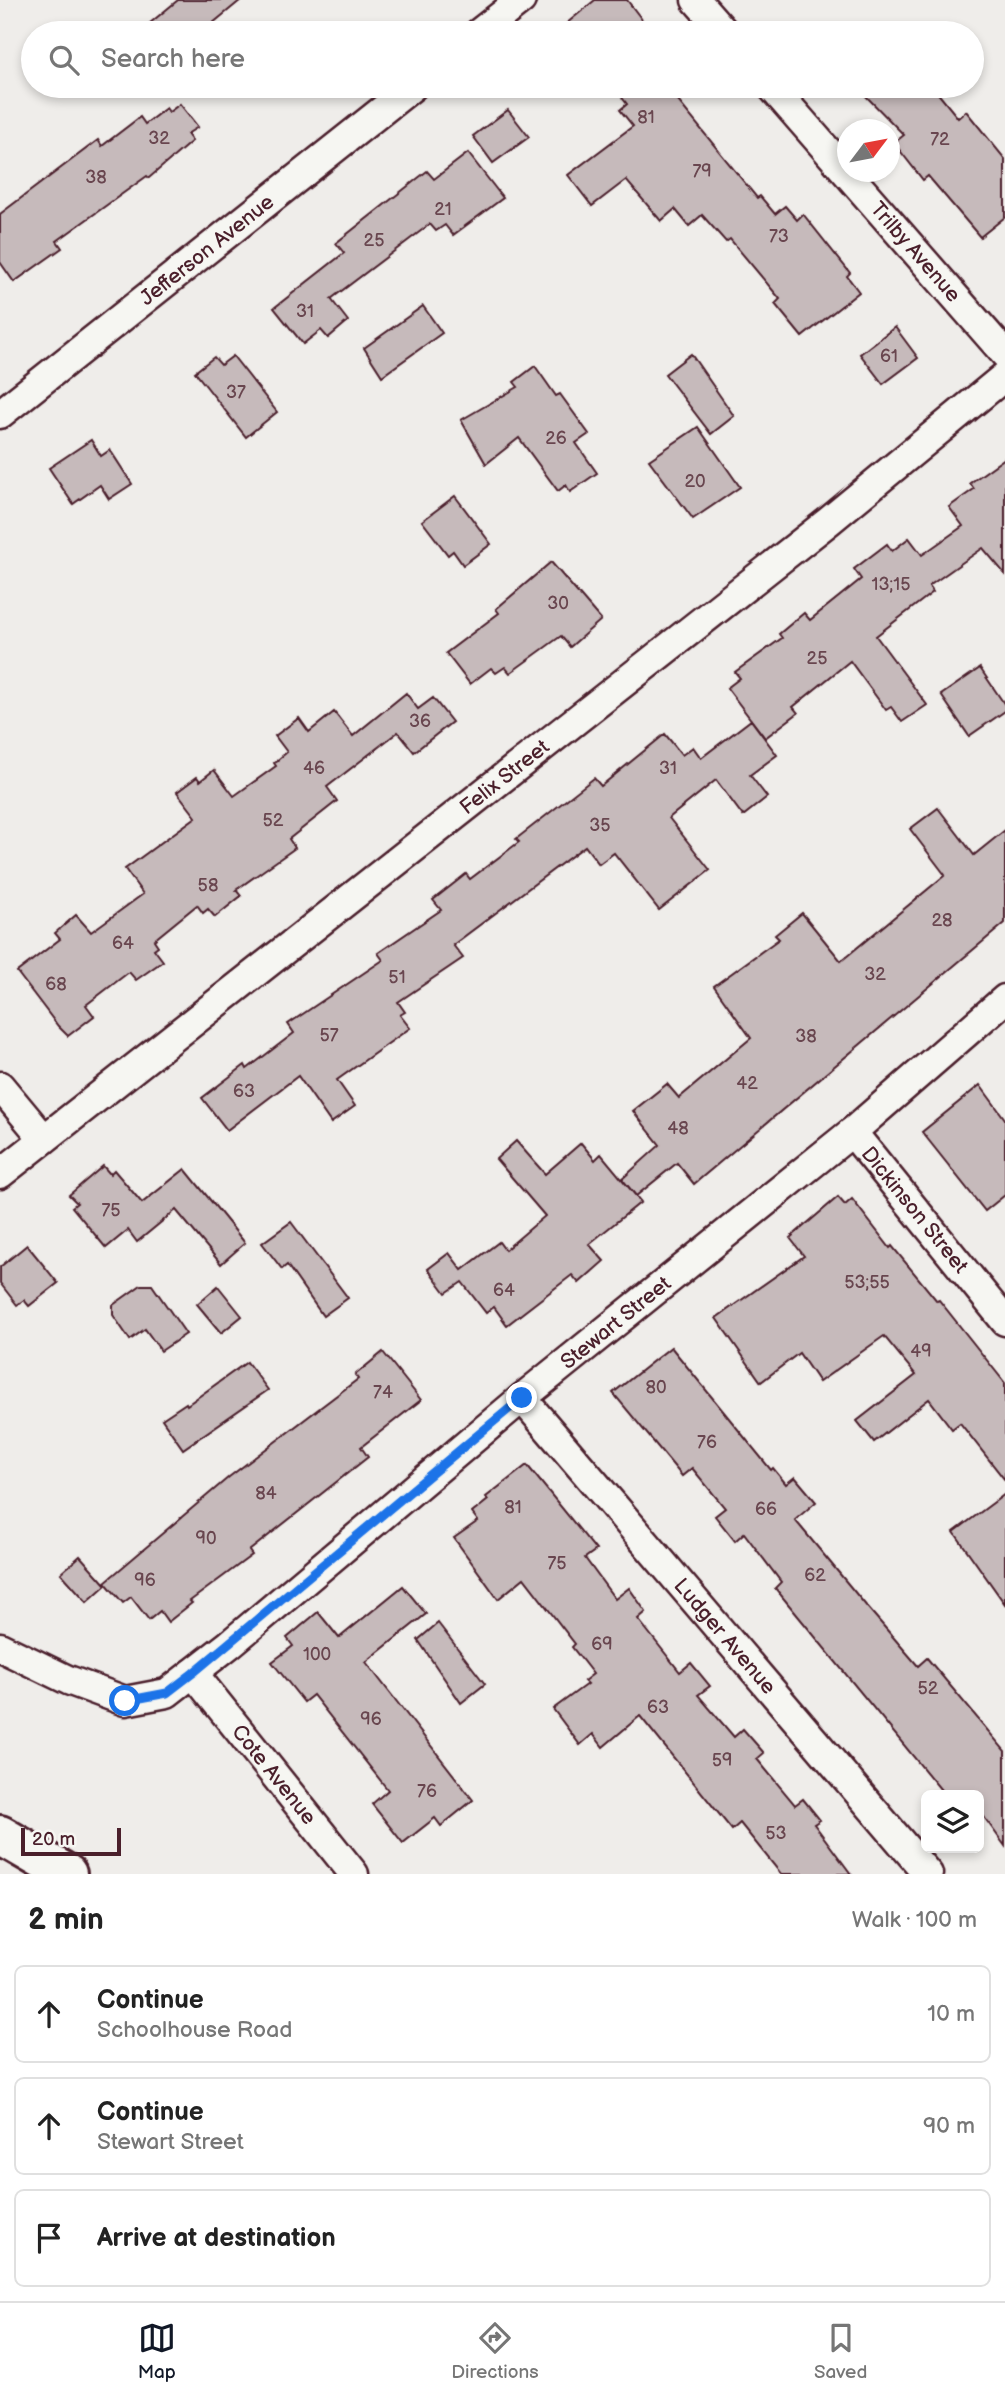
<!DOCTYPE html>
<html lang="en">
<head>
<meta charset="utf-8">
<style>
  :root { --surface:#fff; --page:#f2f2f2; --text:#222; --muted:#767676; --line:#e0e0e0; --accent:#111827 }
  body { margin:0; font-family:"Balsamiq Sans",sans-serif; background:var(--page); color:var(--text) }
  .controls { position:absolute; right:21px; bottom:21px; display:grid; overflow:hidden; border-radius:10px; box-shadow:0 4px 10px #0003 }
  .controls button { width:63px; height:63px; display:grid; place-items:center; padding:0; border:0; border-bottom:2px solid var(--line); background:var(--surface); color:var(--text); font:35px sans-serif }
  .compass { position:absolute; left:837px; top:119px; width:63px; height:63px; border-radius:50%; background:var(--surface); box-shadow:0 4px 10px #0003; rotate:58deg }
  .scale { position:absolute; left:21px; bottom:18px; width:100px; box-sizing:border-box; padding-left:7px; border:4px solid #4a1f2b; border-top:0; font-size:19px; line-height:24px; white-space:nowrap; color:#4a1f2b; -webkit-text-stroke:5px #f6f6f2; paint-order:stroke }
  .stop { position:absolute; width:21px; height:21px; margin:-16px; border:5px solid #1a73e8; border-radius:50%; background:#fff }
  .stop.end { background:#1a73e8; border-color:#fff; box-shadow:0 2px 7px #0008 }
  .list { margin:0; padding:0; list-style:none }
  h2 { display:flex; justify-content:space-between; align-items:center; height:91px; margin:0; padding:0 28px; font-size:30px }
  h2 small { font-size:23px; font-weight:400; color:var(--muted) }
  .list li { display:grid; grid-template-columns:46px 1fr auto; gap:21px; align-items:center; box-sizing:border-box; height:98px; margin:0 14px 14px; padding:0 14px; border:2px solid var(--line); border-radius:10px }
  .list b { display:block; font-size:26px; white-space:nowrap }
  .list p { margin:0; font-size:23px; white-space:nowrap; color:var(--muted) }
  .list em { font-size:23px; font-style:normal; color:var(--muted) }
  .icon { flex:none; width:38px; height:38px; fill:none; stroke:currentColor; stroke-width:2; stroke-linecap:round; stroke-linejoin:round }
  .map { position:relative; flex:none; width:1005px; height:1874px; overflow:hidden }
  .search { position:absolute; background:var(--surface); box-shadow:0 4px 10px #0003; left:21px; right:21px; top:21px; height:77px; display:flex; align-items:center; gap:18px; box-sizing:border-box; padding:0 24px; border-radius:38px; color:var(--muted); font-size:26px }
  .sheet { height:427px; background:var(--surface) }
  nav { display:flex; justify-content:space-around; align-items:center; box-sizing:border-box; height:98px; border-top:2px solid var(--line); background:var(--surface); font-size:19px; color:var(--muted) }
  nav a { display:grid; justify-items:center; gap:4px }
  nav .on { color:var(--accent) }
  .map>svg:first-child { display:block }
  .building { fill:#c6babb; stroke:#4a1f2b; stroke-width:2 }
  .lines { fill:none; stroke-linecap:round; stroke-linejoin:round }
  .minor-casing { stroke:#4a1f2b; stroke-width:33 }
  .motorway-casing { stroke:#4a1f2b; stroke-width:44 }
  .minor { stroke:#f6f6f2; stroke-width:28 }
  .motorway { stroke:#f6f6f2; stroke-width:38 }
  .route { stroke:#1a73e8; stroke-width:9 }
  .labels { text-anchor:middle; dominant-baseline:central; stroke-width:5; stroke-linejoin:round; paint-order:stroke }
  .number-label { font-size:18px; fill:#69464f }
  .street-label { font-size:21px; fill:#4a1f2b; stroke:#f6f6f2 }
</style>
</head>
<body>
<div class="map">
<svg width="1005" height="1874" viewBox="0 0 1005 1874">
  <rect width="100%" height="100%" fill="#efedea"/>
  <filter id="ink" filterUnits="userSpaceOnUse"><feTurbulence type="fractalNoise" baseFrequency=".0143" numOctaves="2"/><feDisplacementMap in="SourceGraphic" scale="14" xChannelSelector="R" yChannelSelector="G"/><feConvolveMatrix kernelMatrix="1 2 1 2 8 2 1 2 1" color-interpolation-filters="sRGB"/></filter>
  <g filter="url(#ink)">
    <g class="building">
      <path d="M178 0H241L201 33H138Z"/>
      <path d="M595 0H627L643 21 628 33H555Z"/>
      <path d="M613 86H697L678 101 757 198 760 196 775 214 785 206 797 220 803 214 850 273 847 276 859 292 802 337 775 304 780 299 730 239 726 242 702 215 689 226 675 209 661 221 626 180 592 206 568 175 633 126 620 110 627 104Z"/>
      <path d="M856 86H932L958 118 966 111 1005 159V217L980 237 928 176 923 180 894 143 904 135Z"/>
      <path d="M180 104 198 127 187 134 192 141 149 178 147 176 57 241 62 248 14 282 0 262V214L98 140 102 146 140 117 145 124 166 108 169 112Z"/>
      <path d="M508 110 529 137 493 163 473 136Z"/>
      <path d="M468 153 503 198 453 235 445 225 436 231 430 224 331 299 348 321 328 338 321 330 303 344 274 308 344 253 336 243 427 171 434 179Z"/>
      <path d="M423 306 442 333 382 376 364 348Z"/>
      <path d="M895 327 918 358 883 384 860 354Z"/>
      <path d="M691 354 734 416 711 434 665 374Z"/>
      <path d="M233 356 277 412 246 437 195 372 214 357 221 365Z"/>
      <path d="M535 366 556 396 560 394 589 434 576 443 597 473 570 492 566 485 558 491 519 438 486 464 461 420 518 387 514 382Z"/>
      <path d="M698 427 740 487 693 519 649 460Z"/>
      <path d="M91 440 101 456 110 450 132 484 109 499 100 485 73 504 49 468Z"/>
      <path d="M1005 458V574L983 548 929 586 933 592 876 636 927 705 902 722 891 707 886 710 850 661 793 707 798 713 765 738 727 688 740 678 735 672 782 638 779 634 804 613 810 620 861 579 854 569 887 544 892 551 909 538 922 555 963 526 949 507 974 489 970 483Z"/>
      <path d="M455 496 491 544 463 565 453 551 448 555 422 521Z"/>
      <path d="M551 562 601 620 570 647 561 636 510 673 505 667 496 673 491 668 470 684 446 653 499 613 496 609Z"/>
      <path d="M980 668 1005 705V711L969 736 941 695Z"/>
      <path d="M406 693 418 709 433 698 452 722 414 752 398 732 327 787 337 801 289 839 295 848 236 890 241 896 215 917 208 909 203 913 197 905 154 940 158 946 154 949 163 961 136 980 129 972 86 1005 94 1016 68 1036 58 1026 17 972 60 939 55 933 76 915 91 932 143 894 125 869 196 817 177 792 197 777 200 781 214 770 234 796 276 766 274 763 287 752 275 736 299 718 309 732 334 712 353 736Z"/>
      <path d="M751 720 777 755 750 775 767 797 743 816 716 780 669 818 710 870 659 910 614 853 599 864 585 846 453 945 463 958 398 1002 405 1012 400 1015 410 1028 337 1080 355 1106 331 1123 298 1076 227 1130 202 1098 245 1065 247 1069 294 1033 288 1024 383 960 378 953 441 910 433 900 466 874 470 879 519 842 516 839 594 778 601 786 665 734 682 755 693 747 701 758Z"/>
      <path d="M938 808 974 855 1005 830V923L694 1184 677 1163 636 1196 622 1179 660 1145 633 1111 667 1084 679 1098 751 1038 714 986 779 939 775 935 802 913 841 961 945 875 910 829Z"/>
      <path d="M980 1085 1005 1119V1195L985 1211 922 1132Z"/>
      <path d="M516 1141 545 1174 581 1143 595 1160 601 1154 641 1202 589 1244 604 1261 579 1283 572 1275 507 1325 494 1307 486 1313 462 1282 446 1293 428 1269 449 1253 462 1270 499 1242 505 1250 545 1216 496 1159Z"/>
      <path d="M103 1166 110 1174 114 1170 142 1203 185 1169 245 1243 221 1264 176 1210 137 1242 128 1230 106 1248 72 1207 77 1203 69 1195Z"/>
      <path d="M838 1197 845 1205 852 1199 890 1248 892 1246 937 1301 939 1300 1005 1383V1480L960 1423 952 1429 929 1399 874 1442 857 1421 916 1375 884 1336 819 1382 799 1353 761 1382 716 1318 804 1256 790 1238Z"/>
      <path d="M291 1222 348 1298 323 1316 287 1265 282 1269 262 1243Z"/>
      <path d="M27 1245 58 1283 29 1306 24 1300 17 1305 0 1283V1267Z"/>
      <path d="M141 1285H152L186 1334 161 1351 145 1329 130 1340 113 1315V1305Z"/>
      <path d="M218 1286 242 1316 221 1333 197 1304Z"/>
      <path d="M671 1347 771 1470 773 1468 786 1484 795 1477 816 1502 795 1520 868 1608 918 1666 927 1658 1005 1751V1846L979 1810V1795H945L775 1588 781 1582 744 1533 735 1541 715 1516 725 1508 692 1468 682 1476 613 1393Z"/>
      <path d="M383 1352 421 1400 361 1447 368 1457 249 1551 252 1555 190 1601 192 1603 168 1622 160 1611 149 1620 131 1597 123 1603 105 1582 229 1477 358 1379 355 1375Z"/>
      <path d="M247 1362 268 1390 183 1449 162 1419 186 1403 187 1405Z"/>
      <path d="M527 1465 596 1550 585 1558 615 1599 629 1588 646 1612 638 1619 680 1672 691 1663 710 1686 698 1695 734 1737 743 1729 764 1753 757 1759 795 1805 803 1799 820 1820 814 1824 851 1874H781L740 1823 732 1830 640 1716 603 1747 593 1734 580 1745 553 1709 587 1684 584 1681 593 1674 572 1647 575 1644 524 1578 498 1599 454 1538 478 1521 472 1513 488 1500 486 1497Z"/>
      <path d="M1005 1494V1604L954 1532Z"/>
      <path d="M80 1556 106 1585 87 1602 61 1573Z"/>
      <path d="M403 1586 426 1614 366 1662 473 1800 441 1826 435 1818 403 1843 372 1804 388 1790 313 1695 304 1702 272 1662 293 1646 287 1638 318 1612 339 1638Z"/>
      <path d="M438 1623 485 1684 461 1703 418 1640Z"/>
    </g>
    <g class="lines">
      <g class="minor-casing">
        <g id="minor">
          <path d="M696 0 725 33"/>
          <path d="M479 33 521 0"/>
          <path id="s1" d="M771 86 1005 354"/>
          <path id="s2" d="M0 414 413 86"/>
          <path d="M0 1086 44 1139"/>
          <path id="s3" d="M852 1132 1005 1321"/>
          <path id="s4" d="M0 1174 829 521 1005 376"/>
          <path id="s5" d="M522 1398 928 1874"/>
          <path id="s6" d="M0 1647 68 1680 125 1701 167 1693 230 1644 522 1398 852 1132 1005 999"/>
          <path id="s7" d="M193 1673 354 1874"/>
        </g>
      </g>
      <g class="motorway-casing">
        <path id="motorway" d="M0 1835 67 1874"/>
      </g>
      <use href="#minor" class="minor"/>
      <use href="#motorway" class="motorway"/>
    </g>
  </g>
  <g class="lines" filter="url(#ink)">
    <path class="route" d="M125 1701 167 1693 193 1673 522 1398"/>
  </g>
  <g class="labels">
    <g class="number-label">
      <text x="646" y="117">81</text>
      <text x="159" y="138">32</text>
      <text x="940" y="139">72</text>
      <text x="702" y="171">79</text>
      <text x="96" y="177">38</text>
      <text x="443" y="209">21</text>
      <text x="779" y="236">73</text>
      <text x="374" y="240">25</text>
      <text x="305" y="311">31</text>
      <text x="889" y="356">61</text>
      <text x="236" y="392">37</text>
      <text x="556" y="438">26</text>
      <text x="695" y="481">20</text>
      <text x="891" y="584">13;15</text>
      <text x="558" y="603">30</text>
      <text x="817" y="658">25</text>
      <text x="420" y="721">36</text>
      <text x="314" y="768">46</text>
      <text x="668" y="768">31</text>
      <text x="273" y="820">52</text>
      <text x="600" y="825">35</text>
      <text x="208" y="885">58</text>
      <text x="942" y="920">28</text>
      <text x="123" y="943">64</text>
      <text x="875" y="974">32</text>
      <text x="397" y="977">51</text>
      <text x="56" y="984">68</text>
      <text x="329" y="1035">57</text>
      <text x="806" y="1036">38</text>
      <text x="747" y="1083">42</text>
      <text x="244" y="1091">63</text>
      <text x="678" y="1128">48</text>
      <text x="111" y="1210">75</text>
      <text x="867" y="1282">53;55</text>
      <text x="504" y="1290">64</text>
      <text x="921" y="1351">49</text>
      <text x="656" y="1387">80</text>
      <text x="383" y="1392">74</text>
      <text x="707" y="1442">76</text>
      <text x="266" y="1493">84</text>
      <text x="513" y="1507">81</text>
      <text x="766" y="1509">66</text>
      <text x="206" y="1538">90</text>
      <text x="557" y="1563">75</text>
      <text x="815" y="1575">62</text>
      <text x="145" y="1580">96</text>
      <text x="602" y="1644">69</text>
      <text x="317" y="1654">100</text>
      <text x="928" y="1688">52</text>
      <text x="658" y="1707">63</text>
      <text x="371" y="1719">96</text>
      <text x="722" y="1760">59</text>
      <text x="427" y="1791">76</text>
      <text x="776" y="1833">53</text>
    </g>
    <g class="street-label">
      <text stroke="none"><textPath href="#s2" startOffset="264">Jefferson Avenue</textPath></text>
      <text stroke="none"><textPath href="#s1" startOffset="220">Trilby Avenue</textPath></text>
      <text stroke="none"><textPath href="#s4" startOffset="642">Felix Street</textPath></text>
      <text stroke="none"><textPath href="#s3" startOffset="100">Dickinson Street</textPath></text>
      <text stroke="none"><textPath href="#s6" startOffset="761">Stewart Street</textPath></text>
      <text stroke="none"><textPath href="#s5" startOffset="313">Ludger Avenue</textPath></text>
      <text stroke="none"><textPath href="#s7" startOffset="130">Cote Avenue</textPath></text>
    </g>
  </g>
</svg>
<div class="controls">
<button><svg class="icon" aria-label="layers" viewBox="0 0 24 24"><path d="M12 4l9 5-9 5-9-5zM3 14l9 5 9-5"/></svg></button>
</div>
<svg class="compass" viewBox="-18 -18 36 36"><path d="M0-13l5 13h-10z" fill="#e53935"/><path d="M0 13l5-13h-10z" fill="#767676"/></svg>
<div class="scale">20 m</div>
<div class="stop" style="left:125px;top:1701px"></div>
<div class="stop end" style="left:522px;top:1398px"></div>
<div class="search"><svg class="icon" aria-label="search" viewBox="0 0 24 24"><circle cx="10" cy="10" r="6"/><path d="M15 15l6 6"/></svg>Search here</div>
</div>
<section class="sheet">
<h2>2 min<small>Walk · 100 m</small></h2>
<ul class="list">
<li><svg class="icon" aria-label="ahead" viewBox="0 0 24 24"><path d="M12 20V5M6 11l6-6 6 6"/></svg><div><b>Continue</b><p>Schoolhouse Road</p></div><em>10 m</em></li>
<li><svg class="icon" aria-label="ahead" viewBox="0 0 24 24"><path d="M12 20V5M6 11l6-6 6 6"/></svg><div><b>Continue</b><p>Stewart Street</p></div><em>90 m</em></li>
<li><svg class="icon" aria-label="arrive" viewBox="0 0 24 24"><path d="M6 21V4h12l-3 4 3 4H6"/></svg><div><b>Arrive at destination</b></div></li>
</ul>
</section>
<nav>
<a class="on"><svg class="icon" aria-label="map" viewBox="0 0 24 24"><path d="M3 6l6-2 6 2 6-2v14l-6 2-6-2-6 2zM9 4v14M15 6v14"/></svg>Map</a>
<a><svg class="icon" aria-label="directions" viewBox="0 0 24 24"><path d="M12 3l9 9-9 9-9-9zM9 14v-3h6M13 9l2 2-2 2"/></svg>Directions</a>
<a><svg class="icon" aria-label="saved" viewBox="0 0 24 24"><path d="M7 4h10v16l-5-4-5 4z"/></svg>Saved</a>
</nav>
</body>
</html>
